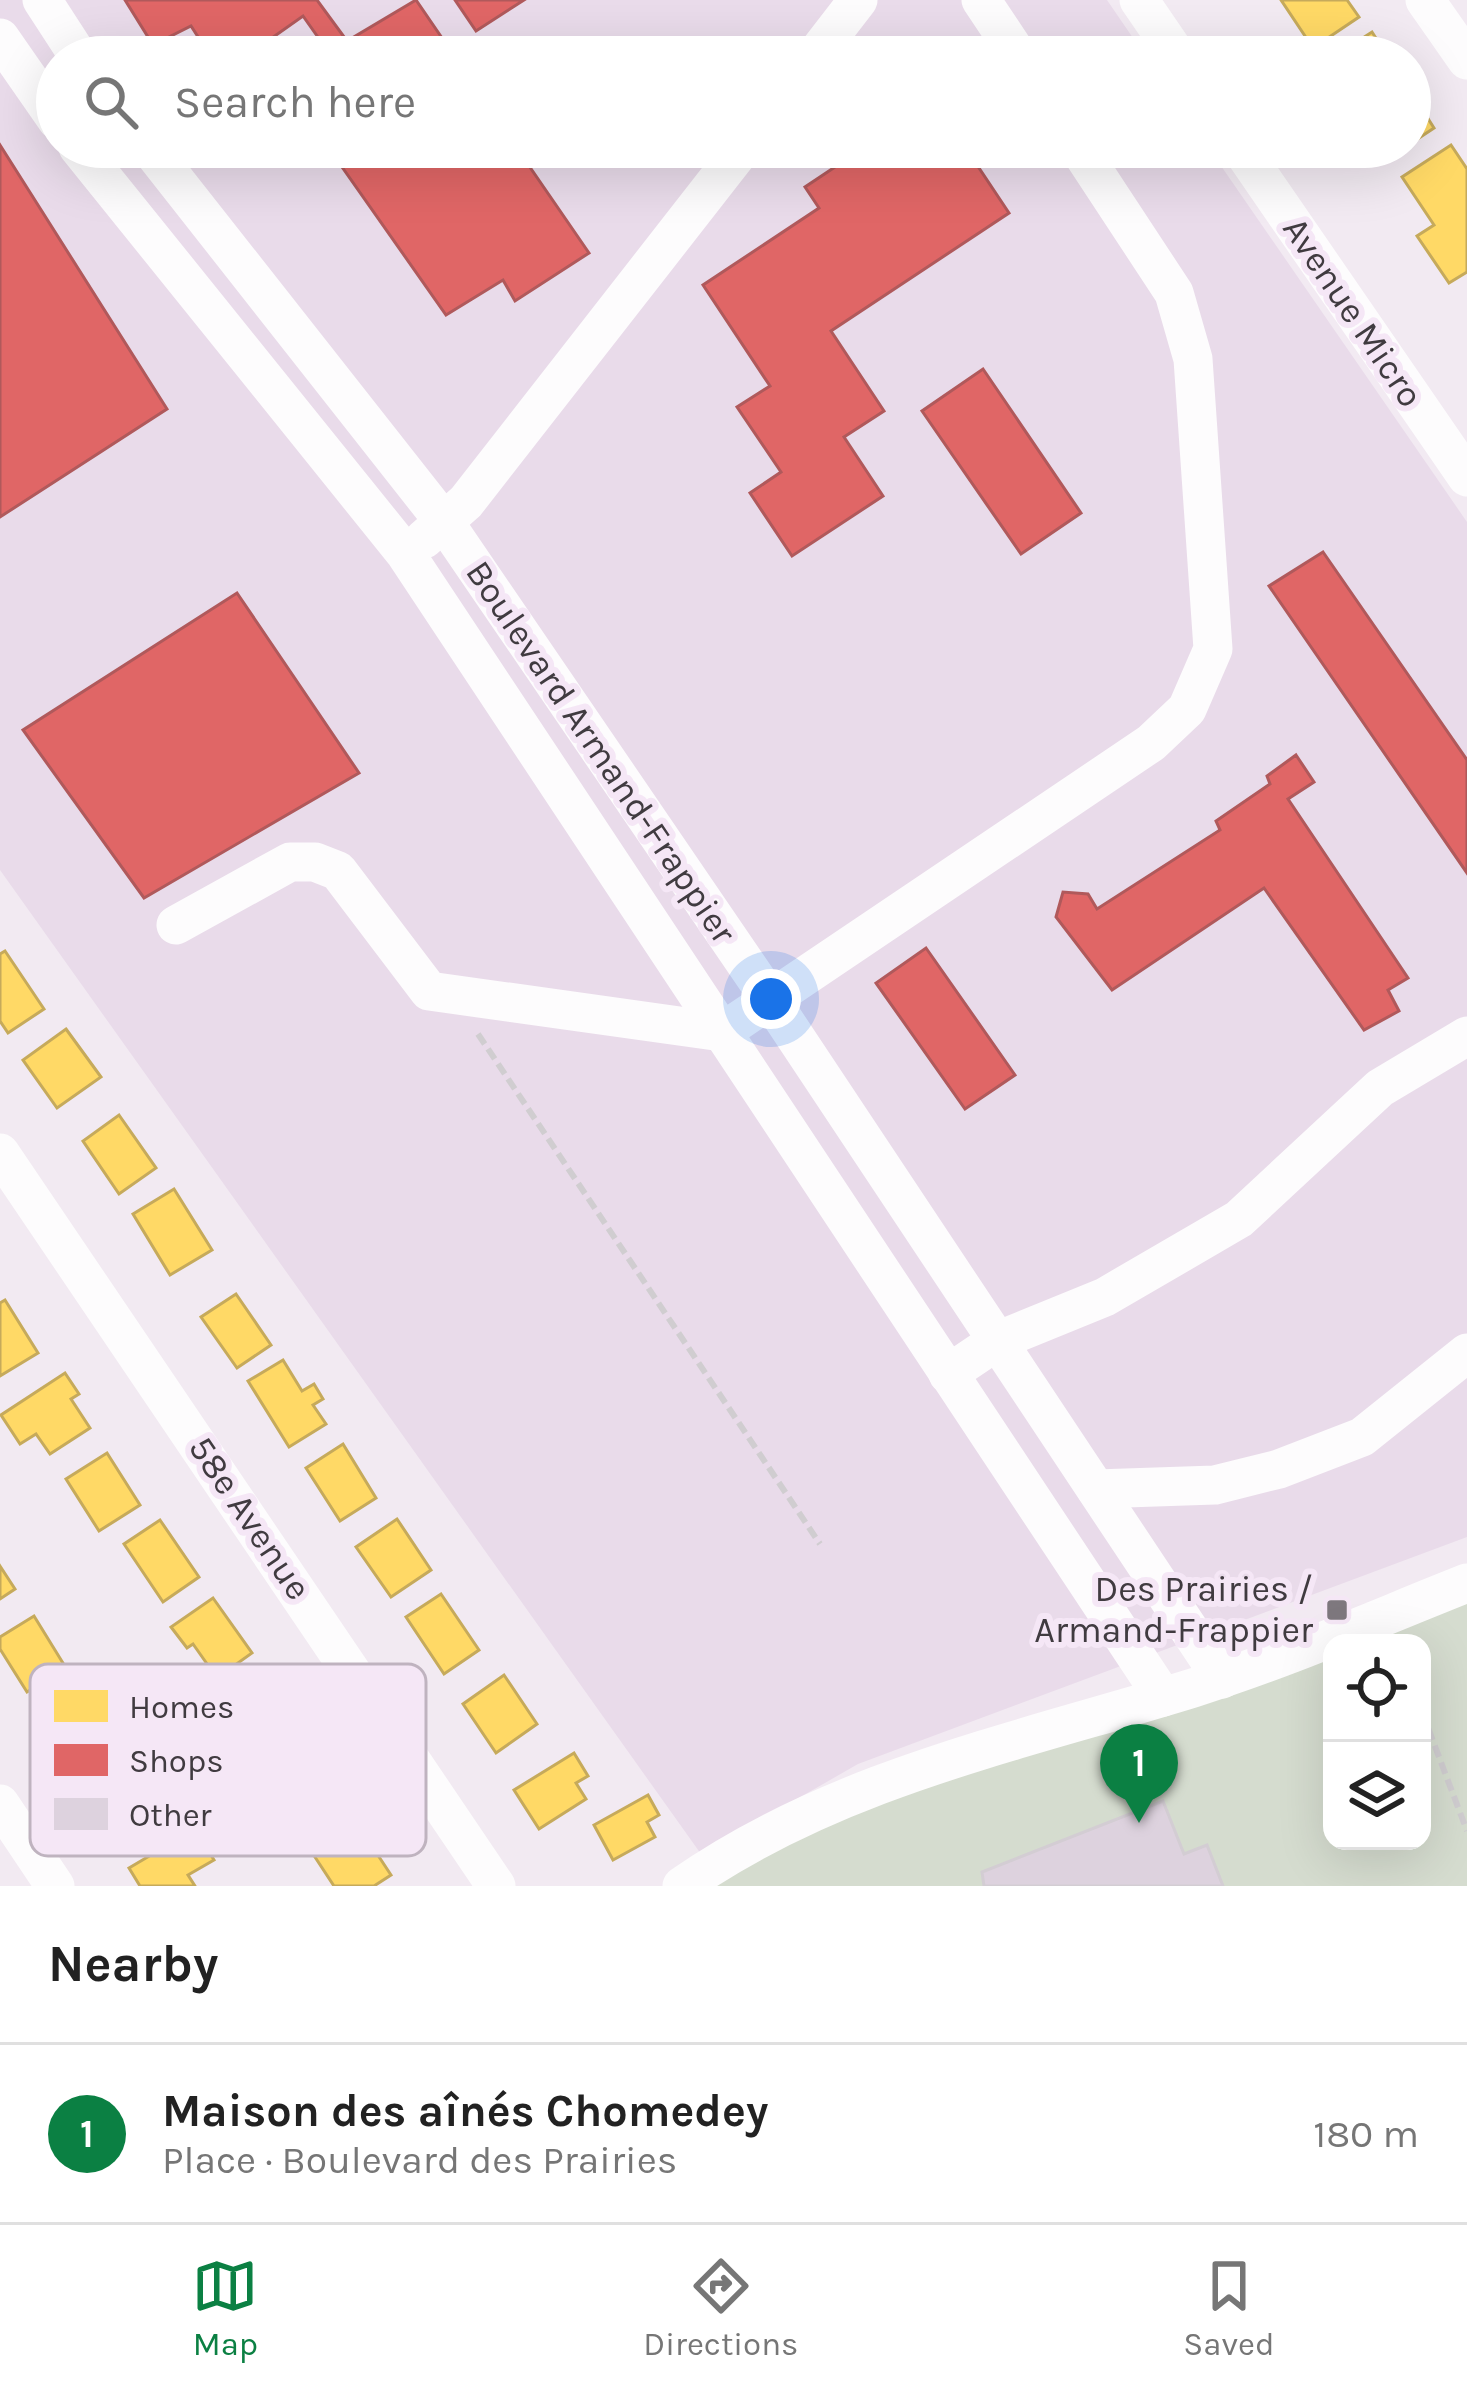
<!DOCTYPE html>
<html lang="en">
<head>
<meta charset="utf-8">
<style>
  :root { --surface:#fff; --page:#f2f2f2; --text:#222; --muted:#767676; --line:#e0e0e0; --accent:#0b8043 }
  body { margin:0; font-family:Karla,sans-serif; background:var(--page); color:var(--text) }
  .controls { position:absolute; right:36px; bottom:36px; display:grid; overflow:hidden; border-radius:24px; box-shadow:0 12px 48px #0002 }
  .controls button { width:108px; height:108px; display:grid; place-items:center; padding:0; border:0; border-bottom:3px solid var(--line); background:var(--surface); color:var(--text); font:60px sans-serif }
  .you { position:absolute; left:771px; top:999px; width:42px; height:42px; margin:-30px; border:9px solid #fff; border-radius:50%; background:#1a73e8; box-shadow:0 0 0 18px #1a73e833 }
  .badge { display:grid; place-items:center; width:78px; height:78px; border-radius:50%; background:var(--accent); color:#fff; font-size:39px; font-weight:700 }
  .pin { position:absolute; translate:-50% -99px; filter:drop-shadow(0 3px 6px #0008) }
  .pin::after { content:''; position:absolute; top:63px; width:42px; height:36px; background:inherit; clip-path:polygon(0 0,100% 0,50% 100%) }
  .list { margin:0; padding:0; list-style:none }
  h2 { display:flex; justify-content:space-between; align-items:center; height:156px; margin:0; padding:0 48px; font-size:51px }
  h2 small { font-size:39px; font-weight:400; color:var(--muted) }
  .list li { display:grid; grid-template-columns:78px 1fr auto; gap:36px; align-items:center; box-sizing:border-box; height:180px; padding:0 48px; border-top:3px solid var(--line) }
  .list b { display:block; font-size:45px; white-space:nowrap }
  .list p { margin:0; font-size:39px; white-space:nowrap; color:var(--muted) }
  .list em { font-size:39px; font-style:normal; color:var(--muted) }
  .icon { flex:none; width:66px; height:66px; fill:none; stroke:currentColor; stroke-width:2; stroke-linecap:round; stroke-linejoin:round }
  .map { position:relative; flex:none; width:1467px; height:1886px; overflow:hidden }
  .search { position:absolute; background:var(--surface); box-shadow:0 12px 48px #0002; left:36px; right:36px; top:36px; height:132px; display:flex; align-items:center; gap:30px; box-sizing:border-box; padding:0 42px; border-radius:66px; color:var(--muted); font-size:45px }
  .sheet { height:336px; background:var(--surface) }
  nav { display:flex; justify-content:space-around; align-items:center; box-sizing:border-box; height:168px; border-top:3px solid var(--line); background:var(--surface); font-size:33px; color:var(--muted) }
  nav a { display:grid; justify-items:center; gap:6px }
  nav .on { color:var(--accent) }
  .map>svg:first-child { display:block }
  .built { fill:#e9dbea }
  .green { fill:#d5dccf; fill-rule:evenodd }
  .homes { fill:#ffd966; stroke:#c6aa5b; stroke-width:3 }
  .shops { fill:#e06666; stroke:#b0595b; stroke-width:3 }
  .building { fill:#ddd2de; stroke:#d3cdd3; stroke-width:3 }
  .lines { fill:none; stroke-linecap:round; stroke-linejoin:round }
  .path { stroke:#d0cdd0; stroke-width:6; stroke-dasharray:12 6; stroke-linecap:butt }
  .minor { stroke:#fdfcfd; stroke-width:39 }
  .poi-dot { fill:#7e787e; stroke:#f5e7f6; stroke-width:4.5 }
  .labels { text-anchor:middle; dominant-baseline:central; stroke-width:12; stroke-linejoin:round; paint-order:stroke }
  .street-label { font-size:36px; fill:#403b40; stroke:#f5e7f6 }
  .poi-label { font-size:36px; fill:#403b40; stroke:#f5e7f6; text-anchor:end }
  .key { fill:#f5e7f6; stroke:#bfb3bf; stroke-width:3 }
  .key-label { font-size:33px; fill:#403b40 }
</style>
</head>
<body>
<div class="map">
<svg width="1467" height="1886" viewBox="0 0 1467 1886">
  <rect width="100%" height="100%" fill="#f2eaf2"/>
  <path class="built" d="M0 0H1107L1146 57H57V147H1208L1467 522V1537L858 1764 701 1854 0 870Z"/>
  <path class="green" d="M1467 1597V1886H682L813 1811ZM1332 1643H1422V1841H1332Z"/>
  <g class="homes">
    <path d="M1281 0H1347L1359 17 1313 48Z"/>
    <path d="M1372 32 1388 57H1333Z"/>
    <path d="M1410 90 1434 128 1410 144Z"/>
    <path d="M1451 145 1467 169V272L1449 283 1417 236 1434 225 1402 177Z"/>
    <path d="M5 951 44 1009 8 1033 0 1021V954Z"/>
    <path d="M66 1029 101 1077 57 1108 23 1060Z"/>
    <path d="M119 1115 156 1168 119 1194 83 1141Z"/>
    <path d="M174 1189 212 1250 170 1275 133 1214Z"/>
    <path d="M236 1294 271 1345 237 1368 201 1317Z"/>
    <path d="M5 1300 38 1353 0 1376V1303Z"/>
    <path d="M283 1360 302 1391 314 1384 323 1399 313 1405 326 1424 289 1447 248 1381Z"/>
    <path d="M65 1373 79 1394 71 1399 90 1428 50 1454 36 1434 20 1444 1 1415Z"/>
    <path d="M343 1444 376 1498 340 1521 306 1468Z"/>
    <path d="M107 1453 140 1505 99 1531 66 1479Z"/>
    <path d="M397 1519 431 1570 391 1597 356 1547Z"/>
    <path d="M160 1520 199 1577 163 1602 124 1544Z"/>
    <path d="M0 1566 15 1589 0 1599Z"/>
    <path d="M441 1594 479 1650 444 1674 406 1617Z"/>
    <path d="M213 1598 252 1653 217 1678 193 1644 187 1648 171 1627Z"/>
    <path d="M34 1616 66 1668 27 1692 0 1649V1637Z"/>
    <path d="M504 1675 537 1724 496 1753 463 1704Z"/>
    <path d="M574 1753 588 1776 576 1783 586 1799 539 1829 514 1790Z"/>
    <path d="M648 1795 659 1815 647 1822 655 1837 613 1860 594 1825Z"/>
    <path d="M358 1825 391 1875 374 1886H334L313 1854Z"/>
    <path d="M195 1829 214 1860 188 1875 195 1886H140L129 1868Z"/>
  </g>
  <g class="shops">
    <path d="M125 0H317L347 41 416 0 455 57H332L303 16 245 57H211L191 26 153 45Z"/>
    <path d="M455 0H524L476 31Z"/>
    <path d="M0 145 167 409 0 517Z"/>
    <path d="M328 147H516L589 253 515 301 503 280 446 315Z"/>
    <path d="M865 147H965L1009 213 831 331 884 411 844 437 883 496 792 556 750 493 781 472 737 407 770 386 703 285 819 208 805 187Z"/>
    <path d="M983 369 1081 513 1021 554 922 411Z"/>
    <path d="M1323 552 1467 760V873L1269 586Z"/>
    <path d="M237 593 359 773 144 898 23 730Z"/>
    <path d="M1296 755 1314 782 1288 799 1408 978 1388 990 1399 1011 1364 1030 1264 888 1112 990 1056 917 1063 892 1088 894 1097 909 1220 830 1216 821 1270 784 1267 776Z"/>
    <path d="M926 948 1015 1075 965 1109 876 983Z"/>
  </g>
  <path class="building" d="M1163 1801 1184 1854 1207 1845 1223 1886H984L982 1872Z"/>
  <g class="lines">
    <g class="path">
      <path d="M478 1034 820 1544"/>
      <path d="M1422 1712 1467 1831"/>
    </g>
    <g class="minor">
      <path d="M42 0 79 57"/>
      <path d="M981 0 1019 57"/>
      <path d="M1139 0 1178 57"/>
      <path d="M1425 0 1467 60"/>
      <path d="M0 38 57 120"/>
      <path d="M814 57 858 0"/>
      <path d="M78 147 405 553 1163 1697"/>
      <path d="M149 147 445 523 772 1002 1222 1679"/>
      <path d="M1240 147 1467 477"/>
      <path d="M424 539 466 502 743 147"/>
      <path d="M176 925 290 862H315L338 871 429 991 722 1032 1151 743 1187 709 1213 649 1193 359 1174 293 1078 147"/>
      <path d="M0 1153 496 1886"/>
      <path d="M948 1374 997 1341 1105 1297 1239 1219 1380 1088 1467 1036"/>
      <path d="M1096 1489 1215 1485 1279 1469 1362 1437 1467 1353"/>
      <path d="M0 1804 55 1886"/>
      <path d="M682 1886C835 1779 1018 1742 1193 1688 1286 1659 1376 1619 1467 1583"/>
    </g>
  </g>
  <rect class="poi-dot" x="1325" y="1598" width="24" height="24" rx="6"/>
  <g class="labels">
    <g class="street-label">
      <text transform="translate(1353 312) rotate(56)">Avenue Micro</text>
      <text transform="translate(601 752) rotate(56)">Boulevard Armand-Frappier</text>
      <text transform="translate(250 1518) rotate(56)">58e Avenue</text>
    </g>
    <g class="poi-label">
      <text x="1313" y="1589">Des Prairies /<tspan x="1313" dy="41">Armand-Frappier</tspan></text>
    </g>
  </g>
  <rect x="30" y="1664" width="396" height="192" rx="18" class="key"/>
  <rect x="54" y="1690" width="54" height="32" fill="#ffd966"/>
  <rect x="54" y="1744" width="54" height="32" fill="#e06666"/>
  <rect x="54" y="1798" width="54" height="32" fill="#ddd2de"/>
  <g class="key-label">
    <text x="129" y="1718">Homes</text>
    <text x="129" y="1772">Shops</text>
    <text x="129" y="1826">Other</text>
  </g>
</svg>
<div class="controls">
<button><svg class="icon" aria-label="locate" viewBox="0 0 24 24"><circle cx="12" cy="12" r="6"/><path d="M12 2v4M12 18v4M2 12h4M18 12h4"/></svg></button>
<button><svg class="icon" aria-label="layers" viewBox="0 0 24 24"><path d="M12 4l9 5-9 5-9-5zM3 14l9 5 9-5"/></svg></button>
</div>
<div class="you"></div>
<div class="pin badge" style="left:1139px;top:1823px">1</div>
<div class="search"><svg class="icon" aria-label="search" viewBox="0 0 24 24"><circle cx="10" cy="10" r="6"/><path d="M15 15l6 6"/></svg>Search here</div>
</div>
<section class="sheet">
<h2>Nearby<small></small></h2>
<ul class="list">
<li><span class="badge">1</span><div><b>Maison des aînés Chomedey</b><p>Place · Boulevard des Prairies</p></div><em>180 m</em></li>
</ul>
</section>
<nav>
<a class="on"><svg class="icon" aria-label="map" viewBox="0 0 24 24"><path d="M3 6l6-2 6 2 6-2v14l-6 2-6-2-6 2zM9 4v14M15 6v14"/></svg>Map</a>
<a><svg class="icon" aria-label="directions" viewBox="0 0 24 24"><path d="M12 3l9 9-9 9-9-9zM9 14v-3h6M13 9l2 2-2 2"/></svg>Directions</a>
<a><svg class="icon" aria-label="saved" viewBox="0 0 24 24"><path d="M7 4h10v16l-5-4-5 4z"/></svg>Saved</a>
</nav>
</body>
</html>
